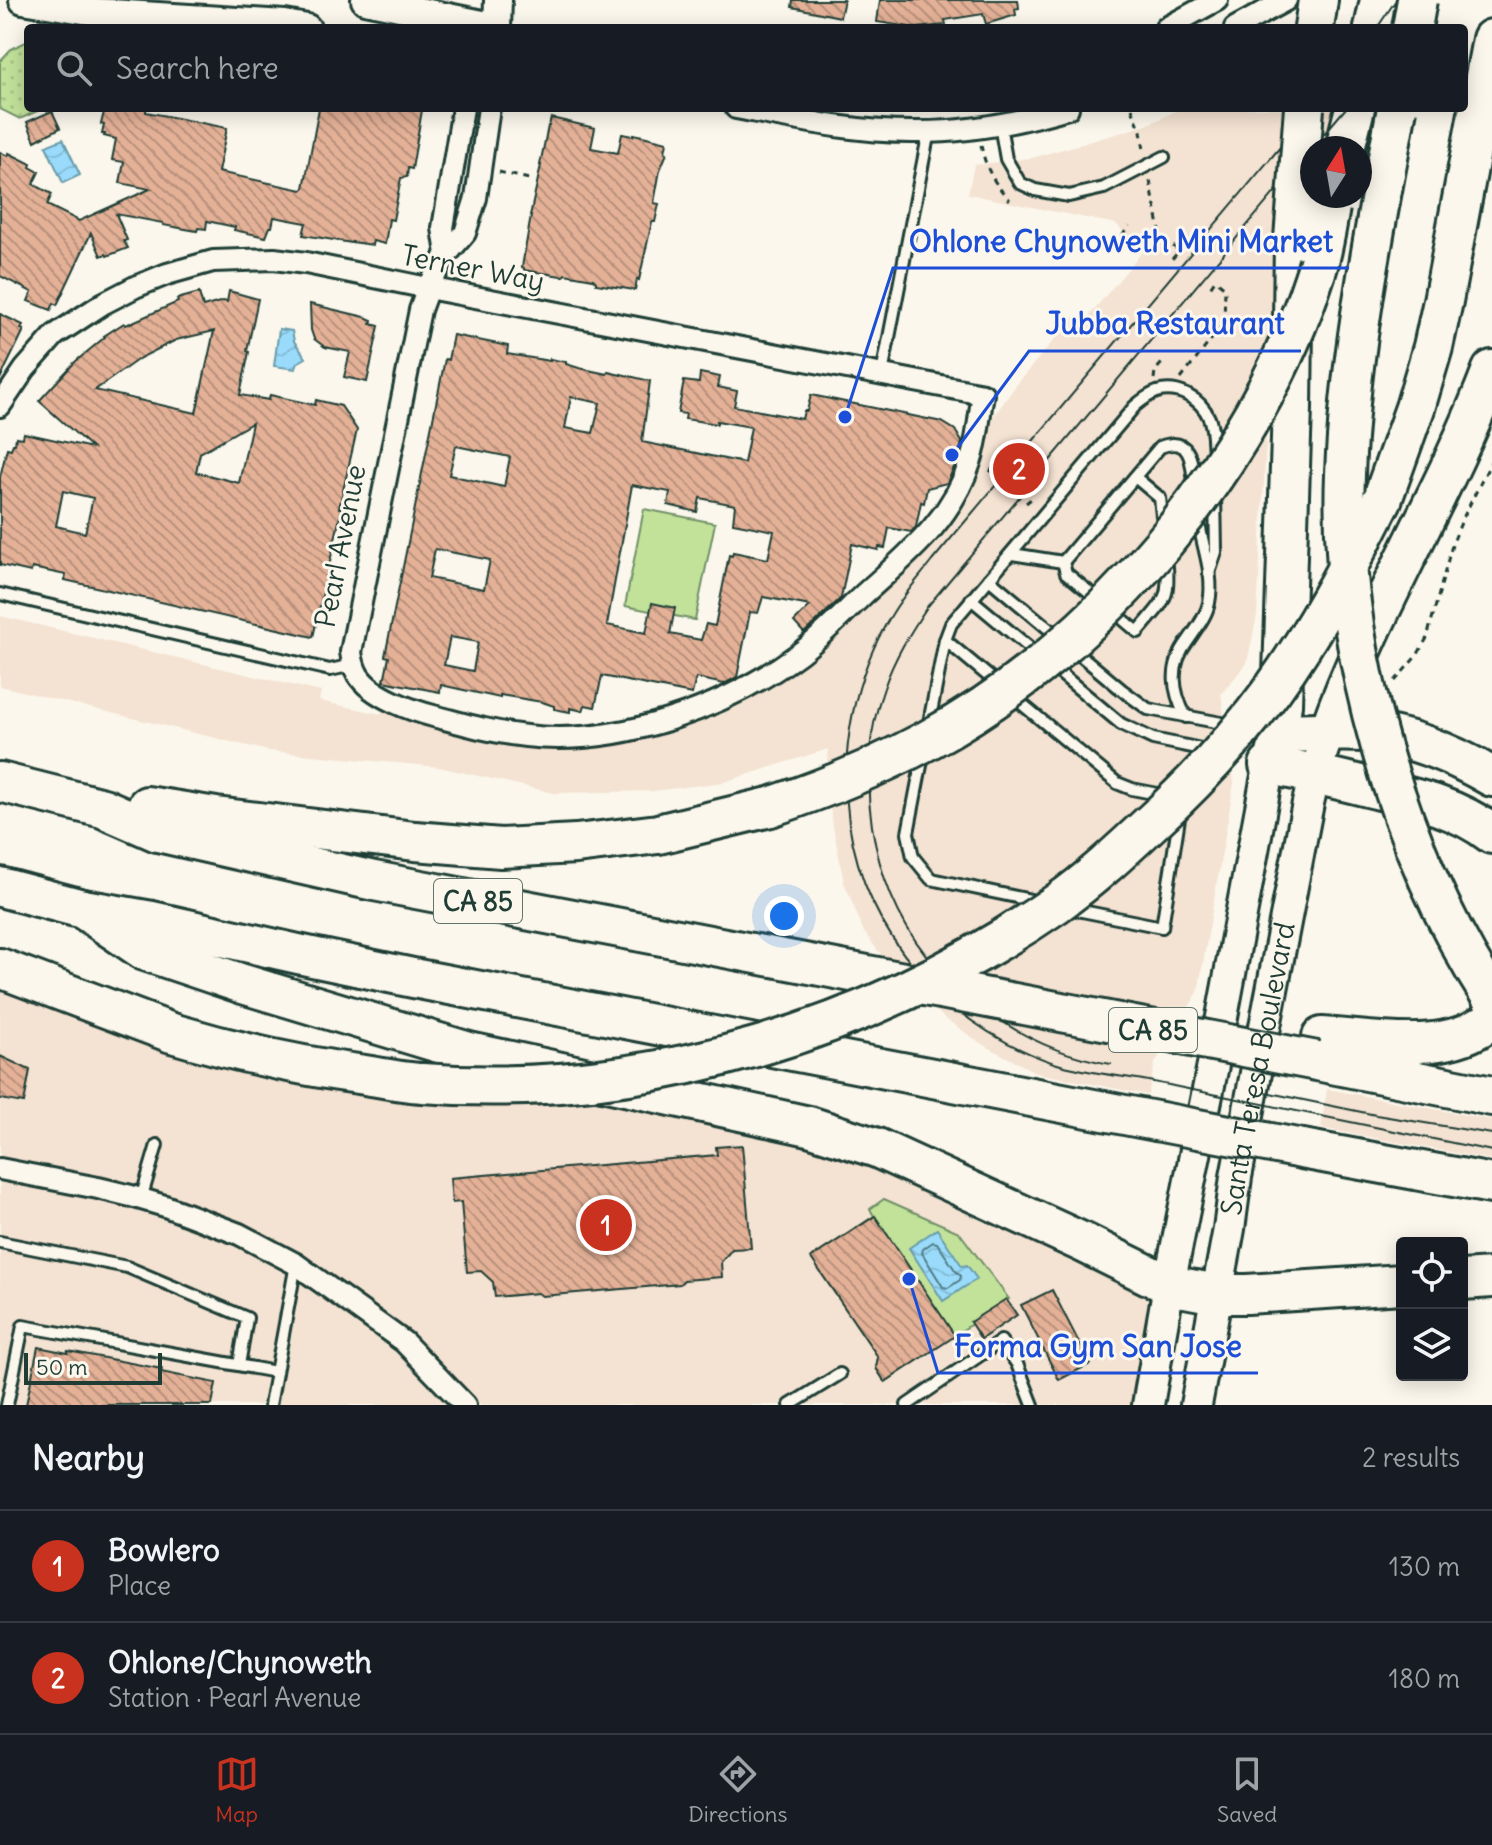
<!DOCTYPE html>
<html lang="en">
<head>
<meta charset="utf-8">
<style>
  :root { --surface:#171b24; --page:#242831; --text:#f1f3f6; --muted:#9ea1a6; --line:#363941; --accent:#c8321e }
  body { margin:0; font-family:Delius,sans-serif; background:var(--page); color:var(--text) }
  .controls { position:absolute; right:24px; bottom:24px; display:grid; overflow:hidden; border-radius:8px; box-shadow:0 4px 20px #0003 }
  .controls button { width:72px; height:72px; display:grid; place-items:center; padding:0; border:0; border-bottom:2px solid var(--line); background:var(--surface); color:var(--text); font:40px sans-serif }
  .compass { position:absolute; left:1300px; top:136px; width:72px; height:72px; border-radius:50%; background:var(--surface); box-shadow:0 4px 20px #0003; rotate:11deg }
  .scale { position:absolute; left:24px; bottom:20px; width:138px; box-sizing:border-box; padding-left:8px; border:4px solid #1f3d34; border-top:0; font-size:22px; line-height:28px; white-space:nowrap; color:#1f3d34; -webkit-text-stroke:6px #fbf7ec; paint-order:stroke }
  .you { position:absolute; left:784px; top:916px; width:28px; height:28px; margin:-20px; border:6px solid #fff; border-radius:50%; background:#1a73e8; box-shadow:0 0 0 12px #1a73e833 }
  .badge { display:grid; place-items:center; width:52px; height:52px; border-radius:50%; background:var(--accent); color:#fff; font-size:26px; font-weight:700 }
  .pin { position:absolute; translate:-50% -50%; border:4px solid #fff; box-shadow:0 2px 8px #0006 }
  .list { margin:0; padding:0; list-style:none }
  h2 { display:flex; justify-content:space-between; align-items:center; height:104px; margin:0; padding:0 32px; font-size:34px }
  h2 small { font-size:26px; font-weight:400; color:var(--muted) }
  .list li { display:grid; grid-template-columns:52px 1fr auto; gap:24px; align-items:center; box-sizing:border-box; height:112px; padding:0 32px; border-top:2px solid var(--line) }
  .list b { display:block; font-size:30px; white-space:nowrap }
  .list p { margin:0; font-size:26px; white-space:nowrap; color:var(--muted) }
  .list em { font-size:26px; font-style:normal; color:var(--muted) }
  .icon { flex:none; width:44px; height:44px; fill:none; stroke:currentColor; stroke-width:2; stroke-linecap:round; stroke-linejoin:round }
  .map { position:relative; flex:none; width:1492px; height:1405px; overflow:hidden }
  .search { position:absolute; background:var(--surface); box-shadow:0 4px 20px #0003; left:24px; right:24px; top:24px; height:88px; display:flex; align-items:center; gap:20px; box-sizing:border-box; padding:0 28px; border-radius:8px; color:var(--muted); font-size:30px }
  .sheet { height:328px; background:var(--surface) }
  nav { display:flex; justify-content:space-around; align-items:center; box-sizing:border-box; height:112px; border-top:2px solid var(--line); background:var(--surface); font-size:22px; color:var(--muted) }
  nav a { display:grid; justify-items:center; gap:4px }
  nav .on { color:var(--accent) }
  .map>svg:first-child { display:block }
  .built { fill:#f4e2d2 }
  .grass { fill:url(#grass-dots); stroke:#709067; stroke-width:2 }
  .green { fill:#c2e29a; stroke:#709067; stroke-width:2 }
  .water { fill:url(#water-waves); stroke:#699cab; stroke-width:2 }
  .lines { fill:none; stroke-linecap:round; stroke-linejoin:round }
  .shore { stroke:#507c84; stroke-width:2 }
  .building { fill:url(#building-back-hatch); stroke:#1f3d34; stroke-width:2; fill-rule:evenodd }
  .service-casing { stroke:#1f3d34; stroke-width:16 }
  .minor-casing { stroke:#1f3d34; stroke-width:26 }
  .tertiary-casing { stroke:#1f3d34; stroke-width:32 }
  .secondary-casing { stroke:#1f3d34; stroke-width:36 }
  .motorway-casing { stroke:#1f3d34; stroke-width:44 }
  .path { stroke:#1f3d34; stroke-width:3; stroke-dasharray:6 6; stroke-linecap:butt }
  .service { stroke:#fbf7ec; stroke-width:10 }
  .minor { stroke:#fbf7ec; stroke-width:20 }
  .tertiary { stroke:#fbf7ec; stroke-width:26 }
  .secondary { stroke:#fbf7ec; stroke-width:30 }
  .motorway { stroke:#fbf7ec; stroke-width:38 }
  .tram { stroke:#1f3d34; stroke-width:2 }
  .motorway-bridge-casing { stroke:#1f3d34; stroke-width:44; stroke-linecap:butt }
  .motorway-bridge { stroke:#fbf7ec; stroke-width:38 }
  .labels { text-anchor:middle; dominant-baseline:central; stroke-width:6; stroke-linejoin:round; paint-order:stroke }
  .shield { fill:#fbf7ec; stroke:#61756b; stroke-width:2 }
  .shield-label { font-size:26px; font-weight:bold; fill:#1f3d34 }
  .street-label { font-size:28px; fill:#1f3d34; stroke:#fbf7ec }
  .leader { fill:none; stroke:#1d4ed8; stroke-width:3 }
  .callout-dot { fill:#1d4ed8; stroke:#fbf7ec; stroke-width:3 }
  .callout-label { font-size:30px; text-anchor:middle; font-weight:bold; fill:#1d4ed8; stroke:#fbf7ec; stroke-width:6; stroke-linejoin:round; paint-order:stroke }
</style>
</head>
<body>
<div class="map">
<svg width="1492" height="1405" viewBox="0 0 1492 1405">
  <defs>
    <pattern id="grass-dots" width="8" height="8" patternUnits="userSpaceOnUse" patternTransform="scale(2)"><rect width="8" height="8" fill="#c2e29a"/><path d="M2 2h.1M6 6h.1" fill="none" stroke="#a6c385" stroke-width="1.8" stroke-linecap="round"/></pattern>
    <pattern id="water-waves" width="16" height="10" patternUnits="userSpaceOnUse" patternTransform="scale(2)"><rect width="16" height="10" fill="#9adbfb"/><path d="M0 5q4-4 8 0t8 0" fill="none" stroke="#84bdd8"/></pattern>
    <pattern id="building-back-hatch" width="6" height="6" patternUnits="userSpaceOnUse" patternTransform="scale(2)"><rect width="6" height="6" fill="#e4b197"/><path d="M-1 5l2 2M0 0l6 6M5-1l2 2" fill="none" stroke="#b8917c"/></pattern>
  </defs>
  <rect width="100%" height="100%" fill="#fbf7ec"/>
  <filter id="ink" filterUnits="userSpaceOnUse"><feTurbulence type="fractalNoise" baseFrequency=".0125" numOctaves="2"/><feDisplacementMap in="SourceGraphic" scale="16" xChannelSelector="R" yChannelSelector="G"/><feConvolveMatrix kernelMatrix="1 2 1 2 8 2 1 2 1" color-interpolation-filters="sRGB"/></filter>
  <g filter="url(#ink)">
    <g class="built">
      <path d="M1182 108H1362L1330 148H1312L1278 210 1257 615 1247 663 1221 694 1234 783 1198 992 1155 1063 1148 1095 1037 1073 982 1044 943 1017 895 973 864 932 844 882 831 816 828 749 724 782 653 791 554 793 439 767 269 751 0 686V616L321 692 319 701 381 714 382 708 505 742 691 721 918 556 960 515 969 493 984 430 1019 381 1075 316 1084 322 1143 251 1116 224 968 194 974 165 1032 158 1147 125Z"/>
      <path d="M0 977 166 1052 396 1102 471 1106 601 1100 809 1126 1169 1285 1148 1405H0Z"/>
      <path d="M1327 1089 1492 1120V1160L1321 1128Z"/>
    </g>
    <path class="grass" d="M28 41V108H44L20 119 0 109V61L11 49Z"/>
    <g class="green">
      <path d="M644 509 715 523 695 620 625 606Z"/>
      <path d="M884 1199 959 1232 1009 1299 885 1382 876 1368 878 1357 811 1258 874 1216 870 1209Z"/>
    </g>
    <g class="water">
      <path d="M63 139 80 175 63 183 46 146Z"/>
      <path d="M279 329 292 331 294 341 306 358 297 363 295 369 274 366Z"/>
      <path d="M937 1229 962 1266 967 1265 977 1279 943 1301 909 1248Z"/>
    </g>
    <g class="lines">
      <path class="shore" d="M933 1242 937 1243 955 1270 961 1276 960 1280 948 1288 943 1287 922 1253 923 1249Z"/>
    </g>
    <g class="building">
      <path d="M793 0H844L840 17 792 7Z"/>
      <path d="M880 0H1018L1019 8 1015 9 1016 15 986 24 983 14 945 20 946 25 916 28 877 22Z"/>
      <path d="M105 108H146V112L227 128 218 172 302 190 304 188 319 108H413L422 110 412 169 408 168 407 177 401 178 393 220 389 219 385 244 373 241 372 245 352 242V243L303 235 306 223 274 217 272 227H270L266 237 234 230 235 227 207 221 206 229 198 228 197 231 163 225V223L116 214 127 240 124 241 128 248 107 256 106 254 101 256 91 233 57 305 54 303 51 310 28 301 32 292 0 276V152L8 156 9 153 31 164 30 167 39 172 33 184 52 194 47 205 79 221 150 189 120 183 124 162 112 160 116 139 104 136 105 134H102L104 125 101 124Z"/>
      <path d="M52 111 60 128 35 141 27 122Z"/>
      <path d="M551 118 595 128 591 148 618 153 622 134 633 136 634 134 667 142 665 152 667 153 660 170 654 203 659 204 655 222H652L639 280 637 279 635 290 596 284V282L593 279 565 274 564 276H561L524 270V268L522 267 531 216H530L541 165H540L548 126H549Z"/>
      <path d="M229 291 258 299 247 351 249 352 240 395 269 400 270 395 315 405 316 400 341 406 357 430 339 508H342L340 517 313 637 65 580 66 575 32 568 31 572 0 565V477L7 448 11 449 13 444H15L16 437 23 438 24 433 92 448 39 401 75 362 105 337 104 336 124 323 126 325 178 302 177 299 199 293 203 307 223 301 227 302ZM214 331 196 413 95 390 140 358 176 340ZM252 423 239 483 196 472 200 453ZM63 491 93 498 85 533 56 526Z"/>
      <path d="M310 304 365 317 372 320 371 324 379 326 367 382 344 377 350 352 325 347 314 339 311 330Z"/>
      <path d="M0 314 23 325 21 329 24 330 0 379Z"/>
      <path d="M453 335 508 346 507 354 550 361V359L566 362V364L579 368 607 374 608 372 621 375V374L650 381 642 442 682 450 744 463 751 427 717 421V424L685 419 686 414 678 413 684 381 699 383 700 373 720 377 718 387 737 391 734 406 802 419 804 411H807L811 395 942 422 955 430 962 442 959 456 947 483 927 488 924 503 921 502 916 527 911 532 889 528 885 548 879 547 878 550 852 544 841 598 804 633 794 622 810 606 763 597 758 613 750 612 737 677 724 684 696 678 692 694 602 676 595 707 585 705 583 711 570 708V712L554 709V706L542 702 500 695V698L441 685 440 692 398 684 384 681 389 657 385 656 439 389 445 359 448 360ZM571 397 600 403 593 433 565 428ZM456 446 510 457 504 487 449 475ZM632 485 670 492 668 505 697 512 700 498 735 505 733 523 774 531 768 559 733 552 732 556 729 555 715 626 706 624 701 640 670 634 675 608 652 603 646 633 607 625ZM435 549 490 560 484 589 429 578ZM450 637 478 642 473 671 444 665Z"/>
      <path d="M0 1056 30 1070 24 1103 0 1099Z"/>
      <path d="M742 1145 751 1248 732 1249 721 1262 722 1277 684 1280 680 1284 542 1296 538 1293 495 1297 493 1282 481 1271 467 1272 461 1202 452 1203 450 1178 717 1155 716 1147Z"/>
      <path d="M875 1216 955 1336 885 1382 876 1368 878 1357 811 1258Z"/>
      <path d="M1052 1290 1090 1364 1059 1380 1021 1305Z"/>
      <path d="M1006 1299 1017 1315 981 1339 970 1322Z"/>
      <path d="M38 1347 68 1353V1351L162 1369 161 1372 216 1383 212 1405H26Z"/>
    </g>
    <g class="lines">
      <g class="service-casing">
        <g id="service">
          <path d="M1000 125 1006 159 1020 183 1035 190 1069 196 1104 188 1164 157"/>
          <path d="M882 374 929 131"/>
          <path d="M1135 477 1160 498 1163 525"/>
          <path d="M1012 554 1063 562"/>
          <path d="M1063 562 1160 447C1191 435 1192 462 1194 484"/>
          <path d="M1063 562 1066 573 1099 600"/>
          <path d="M1209 573 1216 552 1215 492"/>
          <path d="M989 579 1122 690 1148 709 1232 725"/>
          <path d="M0 594 330 670 353 665"/>
          <path d="M971 599 1121 724 1153 739 1211 751"/>
          <path d="M1112 610 1138 632C1165 599 1171 601 1166 556"/>
          <path d="M945 640 1117 783 1132 789 1168 796"/>
          <path d="M1186 717C1172 690 1169 666 1188 641 1196 629 1206 617 1209 603 1215 573 1201 545 1198 516"/>
          <path d="M928 728 945 640 951 624 1135 406C1142 400 1148 395 1157 392 1177 386 1201 398 1209 418 1214 430 1213 444 1214 456"/>
          <path d="M923 755 908 833 913 857 931 879 1040 902"/>
          <path d="M1067 908 1162 927 1180 812"/>
          <path d="M141 1199 157 1145"/>
          <path d="M0 1242 127 1267 247 1318 239 1365"/>
          <path d="M7 1405 23 1326 276 1372"/>
          <path d="M270 1405 296 1264"/>
          <path d="M790 1405 840 1374"/>
          <path d="M907 1405 1001 1341 1017 1364 1033 1405"/>
        </g>
      </g>
      <g class="minor-casing">
        <g id="minor">
          <path d="M1166 28 1217 0"/>
          <path d="M1235 28 1286 0"/>
          <path d="M736 108C794 119 852 132 912 132 965 133 1017 123 1068 108"/>
          <path d="M447 254 443 228 463 108"/>
          <path d="M0 406 25 369 55 335 104 303 135 287 167 274 213 261 274 259 306 263 428 288 983 394C979 415 978 439 971 460 951 521 908 554 863 595 842 615 822 636 800 653 726 708 619 747 526 736 496 733 467 725 437 717 413 711 372 697 358 675 354 668 352 660 351 652L420 310 428 288 447 254 465 233 476 198 489 108"/>
          <path d="M0 1169 98 1188 131 1196 165 1206 239 1234 296 1264 404 1342 465 1405"/>
        </g>
      </g>
      <g class="tertiary-casing">
        <g id="tertiary">
          <path d="M23 0 95 12 285 24 307 28"/>
          <path d="M365 0 497 27"/>
          <path d="M497 28 498 0"/>
        </g>
      </g>
      <g class="secondary-casing">
        <g id="secondary">
          <path d="M1148 1405 1169 1285 1213 1065 1269 765 1274 746"/>
          <path id="s1" d="M1196 1405 1229 1229 1236 1177 1308 803 1315 773 1329 732"/>
        </g>
      </g>
      <g class="motorway-casing">
        <g id="motorway">
          <path d="M1314 28 1318 0"/>
          <path d="M1374 28 1380 0"/>
          <path d="M1345 148 1355 108"/>
          <path d="M1294 239 1292 408 1282 704 1278 733C1306 733 1336 730 1365 732 1411 736 1453 754 1492 777"/>
          <path d="M1382 500 1415 408 1433 347 1443 301 1492 39"/>
          <path d="M1329 732C1373 607 1445 494 1492 370"/>
          <path d="M1269 765C1303 771 1337 779 1372 788 1414 798 1457 807 1492 834"/>
          <path d="M0 782 103 808 158 832 374 881 925 986"/>
          <path d="M147 806 216 817 415 841 501 848 576 844 658 834 770 807"/>
          <path d="M0 887 83 909 152 921 298 954 413 978 1156 1121"/>
          <path d="M83 909 145 951 243 984 469 1052 809 1126 877 1148 1084 1243 1169 1285 1217 1294H1247L1402 1284"/>
          <path d="M0 968 172 1033"/>
          <path d="M1322 1037C1375 1040 1450 1057 1492 1018"/>
          <path d="M1317 1061 1492 1096"/>
          <path d="M1302 1149 1492 1184"/>
          <path d="M1462 1280 1492 1278"/>
        </g>
      </g>
      <g class="path">
        <path d="M1132 108 1141 131 1144 150"/>
        <path d="M981 145C985 167 994 184 1010 200"/>
        <path d="M499 172 529 179"/>
        <path d="M1150 181 1161 236 1179 251 1172 259"/>
        <path d="M1122 236 1129 226"/>
        <path d="M1154 379 1155 371 1162 363 1160 361"/>
        <path d="M1181 379 1224 323 1225 288 1215 280 1209 289"/>
        <path d="M990 472 994 467"/>
        <path d="M1026 503 1031 499"/>
        <path d="M1395 681 1418 654 1427 638 1452 545 1462 520 1492 460"/>
      </g>
      <use href="#service" class="service"/>
      <use href="#minor" class="minor"/>
      <use href="#tertiary" class="tertiary"/>
      <use href="#secondary" class="secondary"/>
      <use href="#motorway" class="motorway"/>
      <g class="tram">
        <path d="M1377 28 1396 0"/>
        <path d="M1403 28 1419 0"/>
        <path d="M1313 108 932 561C918 579 903 595 892 614 854 675 839 752 849 823 866 936 947 1026 1054 1063 1083 1072 1113 1075 1143 1080 1175 1086 1206 1093 1238 1099 1323 1116 1407 1134 1492 1151"/>
        <path d="M1312 148 1346 108"/>
        <path d="M1111 1064C1054 1055 1003 1028 961 989 949 978 936 967 926 955 869 884 853 772 884 688 894 658 910 633 927 607L1312 148"/>
        <path d="M1265 1092 1376 1115 1492 1134"/>
      </g>
      <g class="motorway-bridge-casing">
        <g id="motorway-bridge">
          <path d="M1412 28 1417 0"/>
          <path d="M1397 108C1375 230 1350 351 1345 474 1338 647 1398 852 1492 998"/>
          <path d="M1294 239 1304 108"/>
          <path d="M770 807C824 789 876 768 926 741 1102 646 1255 463 1316 272 1323 251 1326 229 1330 207"/>
          <path d="M925 986 1317 1061"/>
          <path d="M172 1033C236 1052 299 1066 365 1075 384 1078 403 1082 422 1083 646 1100 872 1031 1056 904 1090 880 1120 852 1150 824 1195 783 1237 738 1273 689 1315 631 1350 564 1382 500"/>
          <path d="M1156 1121 1302 1149"/>
        </g>
      </g>
      <use href="#motorway-bridge" class="motorway-bridge"/>
    </g>
  </g>
  <g class="labels">
    <g class="shield">
      <rect x="434" y="879" width="88" height="44" rx="6"/>
      <rect x="1109" y="1008" width="88" height="44" rx="6"/>
    </g>
    <g class="shield-label">
      <text x="478" y="901">CA 85</text>
      <text x="1153" y="1030">CA 85</text>
    </g>
    <g class="street-label">
      <text transform="translate(473 268) rotate(11)">Terner Way</text>
      <text transform="translate(340 546) rotate(-79)">Pearl Avenue</text>
      <text stroke="none"><textPath href="#s1" startOffset="342">Santa Teresa Boulevard</textPath></text>
    </g>
  </g>
  <path class="leader" d="M845 417L893 268H1349M952 455L1029 351H1301M909 1279L938 1373H1258"/>
  <g class="callout-dot">
    <circle cx="845" cy="417" r="8"/>
    <circle cx="952" cy="455" r="8"/>
    <circle cx="909" cy="1279" r="8"/>
  </g>
  <g class="callout-label">
    <text x="1121" y="252">Ohlone Chynoweth Mini Market</text>
    <text x="1165" y="334">Jubba Restaurant</text>
    <text x="1098" y="1357">Forma Gym San Jose</text>
  </g>
</svg>
<div class="controls">
<button><svg class="icon" aria-label="locate" viewBox="0 0 24 24"><circle cx="12" cy="12" r="6"/><path d="M12 2v4M12 18v4M2 12h4M18 12h4"/></svg></button>
<button><svg class="icon" aria-label="layers" viewBox="0 0 24 24"><path d="M12 4l9 5-9 5-9-5zM3 14l9 5 9-5"/></svg></button>
</div>
<svg class="compass" viewBox="-18 -18 36 36"><path d="M0-13l5 13h-10z" fill="#e53935"/><path d="M0 13l5-13h-10z" fill="#9ea1a6"/></svg>
<div class="scale">50 m</div>
<div class="you"></div>
<div class="pin badge" style="left:606px;top:1225px">1</div>
<div class="pin badge" style="left:1019px;top:469px">2</div>
<div class="search"><svg class="icon" aria-label="search" viewBox="0 0 24 24"><circle cx="10" cy="10" r="6"/><path d="M15 15l6 6"/></svg>Search here</div>
</div>
<section class="sheet">
<h2>Nearby<small>2 results</small></h2>
<ul class="list">
<li><span class="badge">1</span><div><b>Bowlero</b><p>Place</p></div><em>130 m</em></li>
<li><span class="badge">2</span><div><b>Ohlone/Chynoweth</b><p>Station · Pearl Avenue</p></div><em>180 m</em></li>
</ul>
</section>
<nav>
<a class="on"><svg class="icon" aria-label="map" viewBox="0 0 24 24"><path d="M3 6l6-2 6 2 6-2v14l-6 2-6-2-6 2zM9 4v14M15 6v14"/></svg>Map</a>
<a><svg class="icon" aria-label="directions" viewBox="0 0 24 24"><path d="M12 3l9 9-9 9-9-9zM9 14v-3h6M13 9l2 2-2 2"/></svg>Directions</a>
<a><svg class="icon" aria-label="saved" viewBox="0 0 24 24"><path d="M7 4h10v16l-5-4-5 4z"/></svg>Saved</a>
</nav>
</body>
</html>
